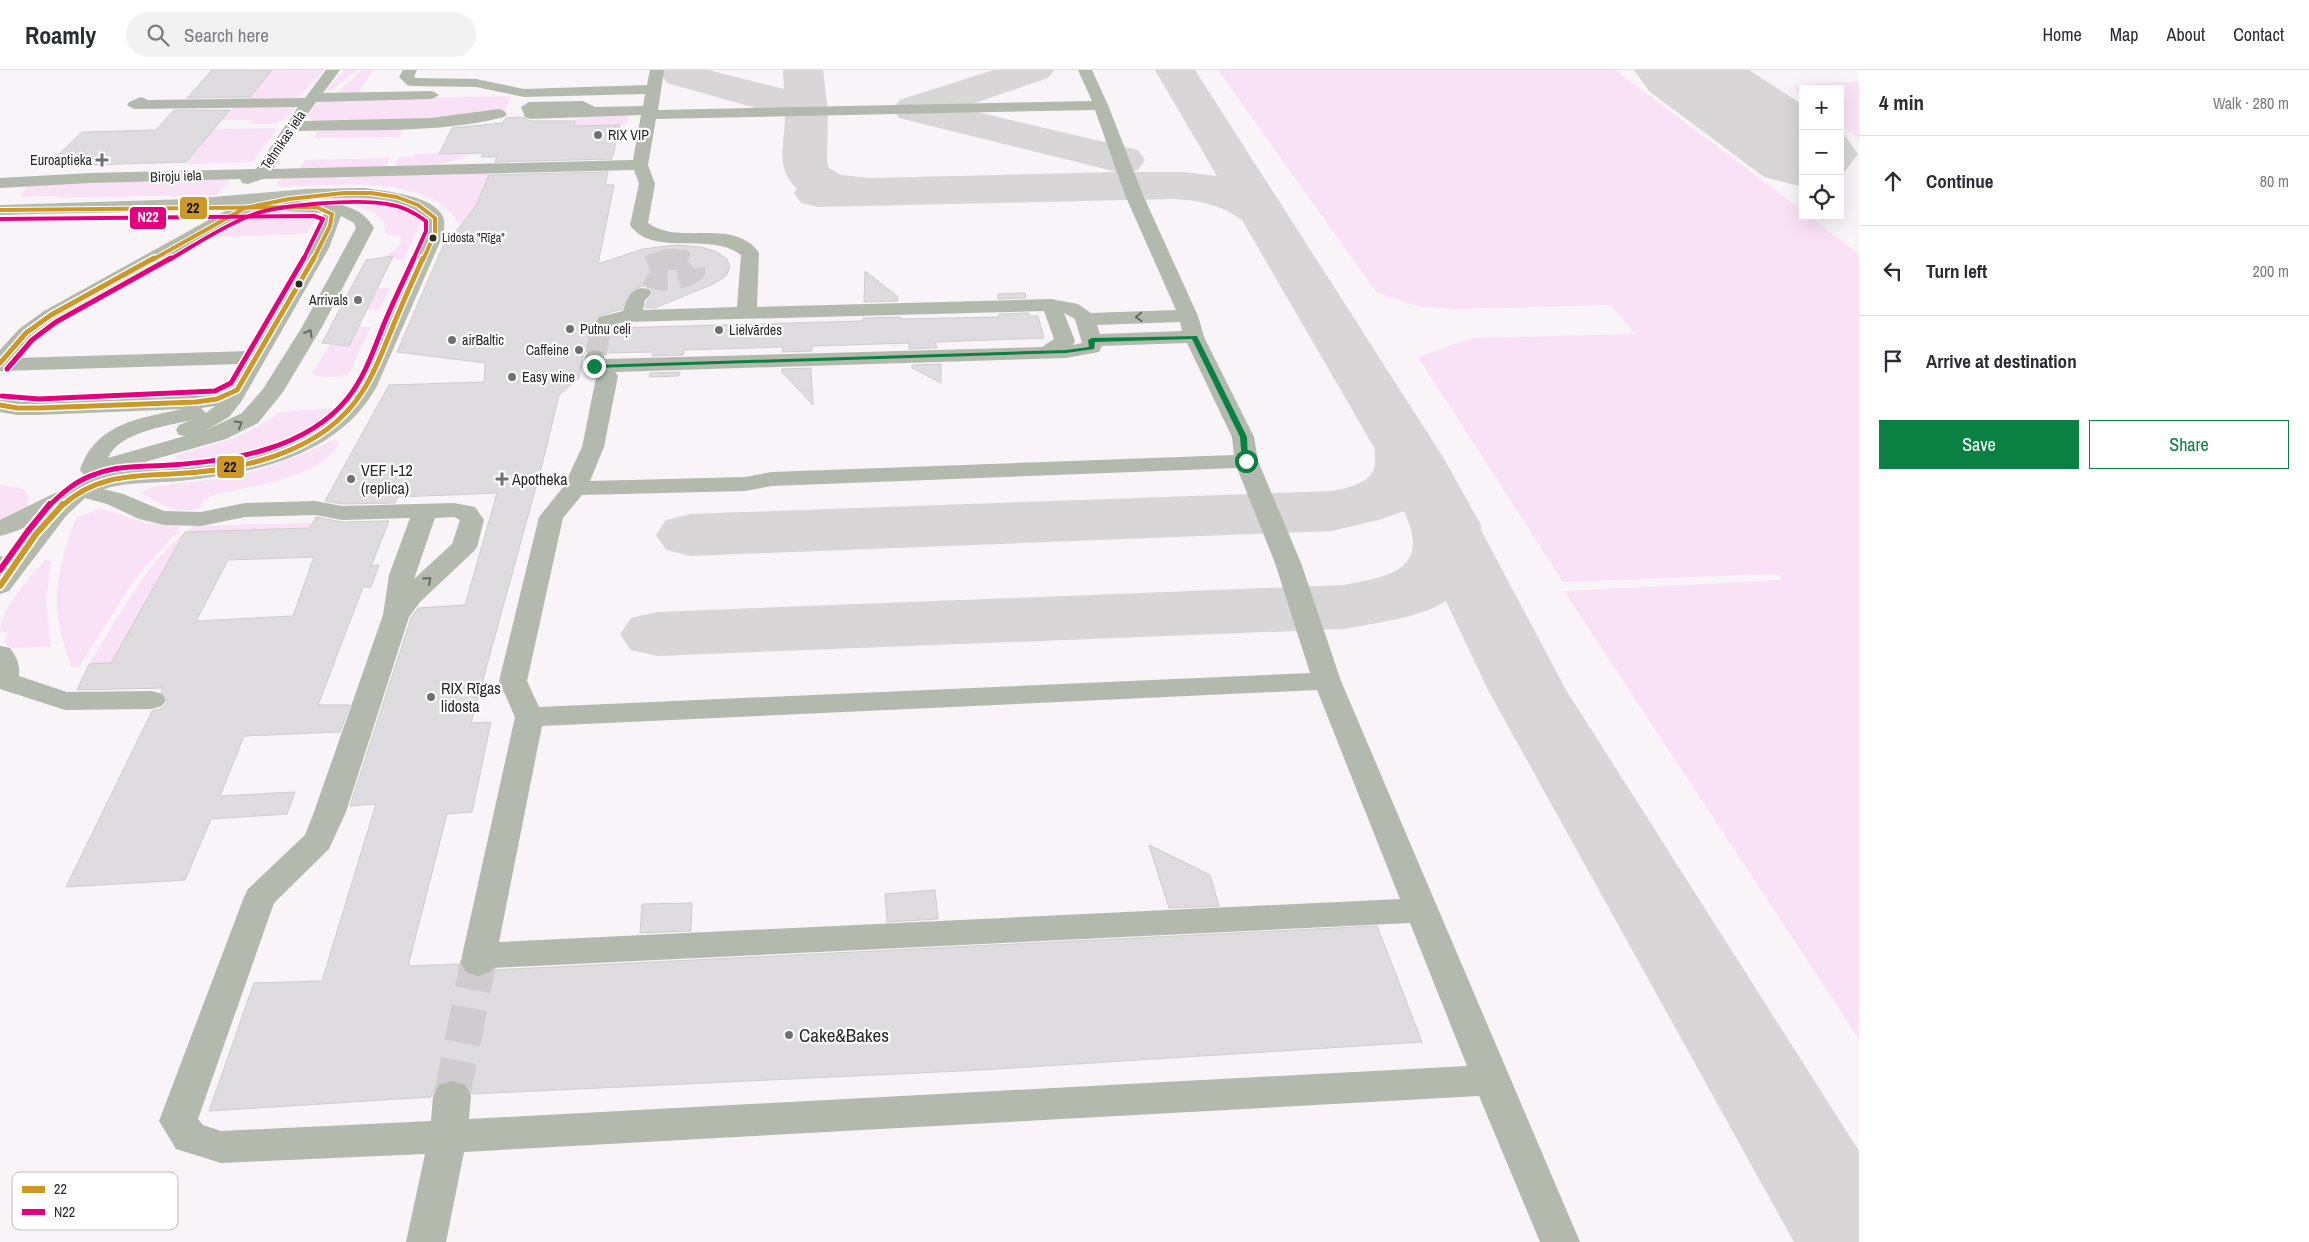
<!DOCTYPE html>
<html lang="en">
<head>
<meta charset="utf-8">
<style>
  :root { --surface:#fff; --page:#f2f2f3; --text:#2b2b33; --muted:#7c7c81; --line:#e1e1e2; --accent:#0b8043 }
  body { margin:0; font-family:"Archivo Narrow",sans-serif; background:var(--page); color:var(--text) }
  .controls { position:absolute; right:15px; top:15px; display:grid; overflow:hidden; border-radius:0px; box-shadow:0 5px 20px #0002 }
  .controls button { width:45px; height:45px; display:grid; place-items:center; padding:0; border:0; border-bottom:1px solid var(--line); background:var(--surface); color:var(--text); font:25px sans-serif }
  .stop { position:absolute; width:15px; height:15px; margin:-11px; border:4px solid #0b8043; border-radius:50%; background:#fff }
  .stop.end { background:#0b8043; border-color:#fff; box-shadow:0 1px 5px #0008 }
  .list { margin:0; padding:0; list-style:none }
  h2 { display:flex; justify-content:space-between; align-items:center; height:65px; margin:0; padding:0 20px; font-size:21px }
  h2 small { font-size:16px; font-weight:400; color:var(--muted) }
  .list li { display:grid; grid-template-columns:32px 1fr auto; gap:15px; align-items:center; box-sizing:border-box; height:90px; padding:0 20px; border-top:1px solid var(--line) }
  .list b { display:block; font-size:19px; white-space:nowrap }
  .list em { font-size:16px; font-style:normal; color:var(--muted) }
  .actions { display:flex; gap:10px; padding:15px 20px }
  .actions a { flex:1; padding:11px 0; border:1px solid var(--accent); border-radius:0px; text-align:center; font-size:18px; color:var(--accent) }
  .actions .main { background:var(--accent); color:#fff }
  .icon { flex:none; width:28px; height:28px; fill:none; stroke:currentColor; stroke-width:2; stroke-linecap:round; stroke-linejoin:round }
  .map { position:relative; flex:none; width:1859px; height:1172px; overflow:hidden }
  header { display:flex; align-items:center; gap:30px; box-sizing:border-box; height:70px; padding:0 25px; background:var(--surface); border-bottom:1px solid var(--line) }
  header strong { font-size:24px }
  nav { display:flex; gap:28px; margin-inline-start:auto; font-size:18px }
  .search { width:350px; height:45px; background:var(--page); display:flex; align-items:center; gap:12px; box-sizing:border-box; padding:0 18px; border-radius:28px; color:var(--muted); font-size:19px }
  main { display:flex }
  aside { flex:1; background:var(--surface) }
  .map>svg:first-child { display:block }
  .green { fill:#f9e2f5 }
  .lines { fill:none; stroke-linecap:round; stroke-linejoin:round }
  .taxiway { fill:#d8d6d6; fill-rule:evenodd }
  .runway { fill:#d8d6d6; fill-rule:evenodd }
  .building { fill:#dedcde; stroke:#cfccce; fill-rule:evenodd }
  .minor-tunnel-far2 { stroke:#cfcbce; stroke-width:16; stroke-dasharray:16 8; stroke-linecap:butt }
  .minor-tunnel-far1 { stroke:#cfcbce; stroke-width:21; stroke-dasharray:21 11; stroke-linecap:butt }
  .minor-tunnel { stroke:#cfcbce; stroke-width:36; stroke-dasharray:36 18; stroke-linecap:butt }
  .minor { fill:#b3baad; fill-rule:evenodd }
  .major { fill:#b6bbaf; fill-rule:evenodd }
  .bus-1-far2-casing { stroke:#fff; stroke-width:6 }
  .bus-1-far1-casing { stroke:#fff; stroke-width:8 }
  .bus-1-casing { stroke:#fff; stroke-width:10 }
  .bus-2-far2-casing { stroke:#fff; stroke-width:6 }
  .bus-2-far1-casing { stroke:#fff; stroke-width:8 }
  .bus-2-casing { stroke:#fff; stroke-width:10 }
  .bus-1-far2 { stroke:#cc9827; stroke-width:4 }
  .bus-1-far1 { stroke:#cc9827; stroke-width:5 }
  .bus-1 { stroke:#cc9827; stroke-width:6 }
  .bus-2-far2 { stroke:#e5007d; stroke-width:4 }
  .bus-2-far1 { stroke:#e5007d; stroke-width:5 }
  .bus-2 { stroke:#e5007d; stroke-width:6 }
  .oneway { stroke:#686a64 }
  .route { fill:#0b8043 }
  .poi-dot { fill:#726f71; stroke:#fff; stroke-width:2 }
  .bus-dot { fill:#2a2829; stroke:#fff; stroke-width:2 }
  .labels { text-anchor:middle; dominant-baseline:central; stroke-width:4.5; stroke-linejoin:round; paint-order:stroke }
  .far-bus-label { font-size:12px; fill:#2a2829; stroke:#fff; text-anchor:start }
  .far-poi-label { font-size:14px; fill:#2a2829; stroke:#fff; text-anchor:start }
  .far-street-label { font-size:14px; fill:#2a2829; stroke:#fff }
  .poi-label { font-size:16px; fill:#2a2829; stroke:#fff; text-anchor:start }
  .near-poi-label { font-size:19px; fill:#2a2829; stroke:#fff; text-anchor:start }
  .key { fill:#fff; stroke:#bfbebf; stroke-width:1 }
  .key-label { font-size:14px; fill:#2a2829 }
  .line-badge { stroke:#fff; stroke-width:2 }
  .badge-label { font-size:14px; text-anchor:middle; font-weight:bold; fill:#fff }
  .pale-badge-label { font-size:14px; text-anchor:middle; font-weight:bold; fill:#111 }
</style>
</head>
<body>
<header>
<strong>Roamly</strong>
<div class="search"><svg class="icon" aria-label="search" viewBox="0 0 24 24"><circle cx="10" cy="10" r="6"/><path d="M15 15l6 6"/></svg>Search here</div>
<nav><a>Home</a><a>Map</a><a>About</a><a>Contact</a></nav>
</header>
<main>
<div class="map">
<svg width="1859" height="1172" viewBox="0 0 1859 1172">
  <rect width="100%" height="100%" fill="#f8f4f7"/>
  <g class="green">
    <path d="M272 0H324L300 26 293 30 246 31Z"/>
    <path d="M344 0H357L327 24 326 21Z"/>
    <path d="M362 0H373L357 25H334Z"/>
    <path d="M1218 0H1615L1803 141V146H1809L1859 185V969L1564 521 1782 510 1777 504 1563 512 1418 287 1472 268 1636 264 1610 235 1456 239 1418 236 1377 223Z"/>
    <path d="M1859 12V68L1840 55V19H1803V30L1794 16 1820 13Z"/>
    <path d="M511 26 505 42H489L455 49 322 52 310 50 308 46 317 33 336 29Z"/>
    <path d="M290 36 295 38C277 58 274 54 249 54L252 50H222L233 37Z"/>
    <path d="M629 45 626 55 560 57 575 51 579 46Z"/>
    <path d="M404 56 399 67 314 68 321 57Z"/>
    <path d="M272 58 276 61 252 92 185 94 214 59Z"/>
    <path d="M469 83 468 86 438 95 400 96 395 94 400 87H412L414 84Z"/>
    <path d="M391 88 387 94 382 97 299 99 305 90Z"/>
    <path d="M483 102 492 105 476 136 462 153H458C433 103 327 116 279 117L277 115 278 111 286 107Z"/>
    <path d="M232 108 216 125 58 128 60 126 23 127 20 125 32 113Z"/>
    <path d="M321 128C347 128 407 124 421 152L404 189H392L393 186 383 187 395 180 401 172 400 167 385 163C388 133 337 137 321 128Z"/>
    <path d="M297 139 319 143 306 164 206 167C240 149 258 141 297 139Z"/>
    <path d="M378 218H390L379 240H367Z"/>
    <path d="M359 257H371L348 305C338 306 320 310 312 303L330 274 349 276Z"/>
    <path d="M332 338C316 374 217 389 181 393L175 386 237 367 257 357 280 342Z"/>
    <path d="M334 370 339 373C322 408 248 417 213 425L203 431 200 438C177 445 160 433 140 423 158 412 202 412 224 408 263 401 298 386 334 370Z"/>
    <path d="M0 414 24 419 29 428 26 438 0 450Z"/>
    <path d="M100 438 146 453 179 456 181 458 136 507 79 597H72C49 539 54 505 76 448Z"/>
    <path d="M337 452 334 457 185 462 111 593 89 594C119 547 147 489 193 456Z"/>
    <path d="M45 490 51 491 46 533 51 577 12 578 4 571 9 563 0 561C0 539 31 506 45 490Z"/>
  </g>
  <g class="lines">
    <path class="taxiway" d="M665 0H708L784 19 783 0H823L828 42 827 92 829 98 841 105 871 108 1117 102 899 48 893 39 899 30 994 0H1054L1048 8 960 38 1138 80 1145 90 1138 100 1128 102H1184L1217 106 1155 0H1195L1443 387 1481 455V460L1566 620 1859 1081V1172H1794L1488 620 1446 531C1420 548 1375 553 1344 559L657 586 631 580 620 564 631 548 657 542 1344 515C1392 506 1431 499 1404 441L1382 449 1332 461 690 486 666 480 656 465 666 450 690 444 1332 421C1344 419 1365 414 1372 403 1377 397 1374 387 1375 379L1242 150C1220 134 1198 130 1172 129L818 137 801 133 794 123 797 119C774 97 785 74 785 46L667 13 661 5Z"/>
    <g class="runway">
      <path d="M1634 0H1749L1803 35V117L1764 107 1649 21Z"/>
      <path d="M1840 59 1858 84 1840 108Z"/>
    </g>
  </g>
  <g class="building">
    <path d="M212 0H272L250 27 187 28Z"/>
    <path d="M174 40H230L186 92 84 95 87 92 50 93 82 62 156 60Z"/>
    <path d="M523 47 530 51H575L574 56 620 55 612 89 495 92 497 87H481L483 83 439 84 452 58 502 53 506 48Z"/>
    <path d="M608 102 605 115H614L598 194 643 179 675 175 701 177 717 182 727 189 730 197 726 206 713 214 655 238H645L647 231 654 223 650 218 643 216 634 219 627 226 622 239 598 246 589 257 594 263 603 264 612 258 863 251V248L900 247 901 249 999 247V244L1029 243 1030 246H1038L1044 268 935 272 937 278 909 279V273L812 276V281L782 282 783 277 684 280 683 285 652 286 653 282 605 283 603 280 596 278 586 281 583 286 579 308 559 325 542 395 471 653 491 652 472 742 447 744 408 896 459 894 465 904 479 908 491 904 493 900 1377 856 1422 972 981 1000 472 1024 466 1013 451 1009 437 1014 431 1027 209 1041 254 913 322 911 376 734 350 736 411 548 418 538 465 535 497 423 397 427 395 433 342 434 325 431 389 315 484 312 485 293 397 282 446 169H450L476 136 489 105Z"/>
    <path d="M393 186 349 276 322 273 366 190Z"/>
    <path d="M865 201 897 226 898 231 864 232Z"/>
    <path d="M1025 223 1026 228 998 229V224Z"/>
    <path d="M941 294V313L912 298V295Z"/>
    <path d="M811 298V299L813 335 782 302V299Z"/>
    <path d="M680 302 679 306 649 307 650 303Z"/>
    <path d="M316 447 342 452 389 451 371 496 379 495 371 517H363L318 635H350L340 662 244 666 220 726 295 722 287 744 211 749 185 810 66 817 152 641 163 638 168 631 161 622 163 618 77 620 89 594 111 593 185 462 310 458ZM314 487 293 546 196 551 228 490Z"/>
    <path d="M1149 775 1210 805 1219 836 1169 838Z"/>
    <path d="M935 820 938 849 887 852 885 824Z"/>
    <path d="M692 833 691 861 640 863 642 834Z"/>
  </g>
  <g class="lines">
    <path class="minor-tunnel-far2" d="M665 190H675"/>
    <g class="minor-tunnel-far1">
      <path d="M667 189 682 190 694 194 695 201C680 211 660 214 645 203L648 196Z"/>
      <path d="M596 284 601 257"/>
    </g>
    <path class="minor-tunnel" d="M452 1026 478 893"/>
    <g class="minor">
      <path d="M326 0H340L323 23 432 21 439 25 432 29 316 32 303 51 431 48 499 39 504 41 507 44 504 47C437 64 365 59 296 61L273 99 633 90 641 45 530 49 525 47 521 37 529 32 583 31 595 37 643 36 645 24 524 27 476 17 412 16 407 15 399 7 403 0H417L414 6 416 8 476 9 524 19 647 15 650 0H664L658 40 1092 31 1078 0H1092L1108 35 1143 125 1198 246 1204 267 1254 367 1258 391 1301 493 1341 611 1580 1172H1540L1479 1026 464 1082 446 1172H406L425 1084 221 1093 176 1079 159 1051 244 827 248 819 305 765 314 742 383 545 389 505 410 448 342 450 315 445 245 447 201 456 164 455 139 449 107 434 85 428 66 446 9 521 0 524V499L48 436 76 411 84 409 92 411 95 417 123 424 164 441 201 442 245 433 315 431 342 436 454 433 475 437 484 450 477 477 473 482 420 532 409 547 346 742 329 779 274 833 198 1049 203 1055 221 1061 431 1051 433 1026 439 1015 452 1011 465 1015 471 1026 469 1049 1467 996 1410 853 492 898 490 902 478 906 466 902 461 893 462 886 515 647 499 611 539 447 564 416 582 377 596 308 584 296 585 286 588 282 595 280 602 282 605 289 1042 277 1054 269 1044 241 625 252C622 253 616 253 613 255 605 261 604 264 594 261L591 257 599 247 623 241C627 227 632 215 649 219L652 223 645 230 643 240 737 237 741 185C711 161 653 188 630 155L639 114 634 100 263 109 248 114 242 113 240 109 90 113 0 118V108L90 103 256 99 298 37 134 39 127 35 129 32 141 27 148 30 305 28ZM1095 40 1125 125 1176 240 1091 243 1078 234 1051 229 757 237 759 183C734 147 679 176 648 153L655 114 648 95 656 49ZM1064 243 1075 249 1082 273 1073 275 1075 271ZM1180 252 1182 261 1100 264 1097 255ZM1187 273 1232 367 1234 385 772 402 745 407 590 411 604 377 618 306 615 302 1066 288 1099 282 1102 276ZM1237 398 1275 493 1310 603 539 637 527 611 563 448 582 425 745 421 772 416ZM435 448 454 447 460 450 452 474 414 509ZM1317 620 1400 829 499 872 542 656Z"/>
      <path d="M307 120 313 121 316 125 313 129 299 132C326 132 359 131 374 158L322 257 283 322 258 353 226 369 92 407 84 405 80 400C96 353 140 348 183 339L39 345H17L0 342V328L17 331H39L196 325C225 321 227 318 242 294L0 301V280L19 259 44 241 214 147 239 134ZM286 135 284 137 287 141 324 143 313 175 250 281 15 288 33 267 58 249 250 142ZM341 146 354 153 356 158 302 257 263 319 242 343 206 360 229 347 241 332 329 178ZM215 336 206 343 201 338ZM192 350 179 355 176 360 179 365 185 366 108 388C119 362 167 356 192 350Z"/>
      <path d="M0 576 10 578C17 588 20 594 19 606L67 622 152 621 162 624 166 630 162 636 152 639 65 640 0 619Z"/>
    </g>
    <g class="major">
      <path d="M364 118C384 121 434 125 443 147 445 151 444 158 444 163L377 316C339 386 253 404 179 411 157 413 133 412 111 417 72 427 39 457 0 466V450C36 433 69 413 108 404 132 398 156 399 180 397 242 391 322 376 355 316L426 163V149C413 133 382 129 363 128 305 126 247 136 189 139 126 143 63 143 0 145V135L190 129 306 119Z"/>
      <path d="M0 486 9 489 13 494 15 512 11 517 0 519Z"/>
    </g>
    <g class="bus-1-far2-casing">
      <g id="bus-1-far2">
        <path d="M0 140 316 137 332 144 330 156 313 190"/>
        <path d="M152 190 245 138 289 129 344 123H371L397 127 418 135 435 148V163L423 190"/>
      </g>
    </g>
    <g class="bus-1-far1-casing">
      <g id="bus-1-far1">
        <path d="M0 293 26 263 51 245 154 188"/>
        <path d="M0 335 17 338H39L196 332 217 329 237 320 314 188"/>
        <path d="M62 436C94 406 130 406 171 404 239 401 323 384 362 322 375 303 382 282 391 261 401 236 412 212 423 188"/>
      </g>
    </g>
    <g class="bus-1-casing">
      <path id="bus-1" d="M0 516 36 464 63 434"/>
    </g>
    <g class="bus-2-far2-casing">
      <g id="bus-2-far2">
        <path d="M0 149 314 146 323 149 303 190"/>
        <path d="M169 190C195 175 220 158 247 147 275 134 361 128 392 135 405 137 415 143 426 151V161L413 190"/>
      </g>
    </g>
    <g class="bus-2-far1-casing">
      <g id="bus-2-far1">
        <path d="M7 299 32 270 56 252 171 188"/>
        <path d="M2 326 39 329 215 321 231 313 304 188"/>
        <path d="M49 436C63 422 77 410 96 404 119 395 146 397 171 395 232 391 306 379 347 329 365 307 374 279 384 254 393 232 404 210 414 188"/>
      </g>
    </g>
    <g class="bus-2-casing">
      <path id="bus-2" d="M0 500 28 461 50 434"/>
    </g>
    <use href="#bus-1-far2" class="bus-1-far2"/>
    <use href="#bus-1-far1" class="bus-1-far1"/>
    <use href="#bus-1" class="bus-1"/>
    <use href="#bus-2-far2" class="bus-2-far2"/>
    <use href="#bus-2-far1" class="bus-2-far1"/>
    <use href="#bus-2" class="bus-2"/>
  </g>
  <defs><path id="oneway-chevron" d="M-2-3.5L2.5 0L-2 3.5" fill="none" stroke-width="1.6" stroke-linecap="round" stroke-linejoin="round" transform="scale(1.25)"/></defs>
  <g class="oneway">
    <use href="#oneway-chevron" transform="translate(1139 247) rotate(178)"/>
    <use href="#oneway-chevron" transform="translate(309 263) rotate(-60)"/>
    <use href="#oneway-chevron" transform="translate(239 354) rotate(-30)"/>
    <use href="#oneway-chevron" transform="translate(428 510) rotate(-42)"/>
  </g>
  <path class="route" d="M1197 266 1247 367 1248 393 1242 391 1240 367 1192 269 1095 272 1094 279 1066 283 594 298 591 296 594 295 1066 280 1089 277 1088 270 1092 268Z"/>
  <g class="poi-dot">
    <circle cx="598" cy="65" r="5"/>
    <path d="M99.5 82.5h5v5h5v5h-5v5h-5v-5h-5v-5h5z"/>
    <circle cx="358" cy="230" r="5"/>
    <circle cx="570" cy="259" r="5"/>
    <circle cx="719" cy="260" r="5"/>
    <circle cx="452" cy="270" r="5"/>
    <circle cx="579" cy="280" r="5"/>
    <circle cx="512" cy="307" r="5"/>
    <circle cx="351" cy="409" r="5"/>
    <path d="M499.5 401.5h5v5h5v5h-5v5h-5v-5h-5v-5h5z"/>
    <circle cx="431" cy="627" r="5"/>
    <circle cx="789" cy="965" r="5"/>
  </g>
  <g class="bus-dot">
    <circle cx="433" cy="168" r="4.5"/>
    <circle cx="299" cy="214" r="4.5"/>
  </g>
  <g class="labels">
    <g class="far-bus-label">
      <text x="442" y="168">Lidosta "Rīga"</text>
    </g>
    <g class="far-poi-label">
      <text x="608" y="65">RIX VIP</text>
      <text x="92" y="90" text-anchor="end">Euroaptieka</text>
      <text x="348" y="230" text-anchor="end">Arrivals</text>
      <text x="580" y="259">Putnu ceļi</text>
      <text x="729" y="260">Lielvārdes</text>
      <text x="462" y="270">airBaltic</text>
      <text x="569" y="280" text-anchor="end">Caffeine</text>
      <text x="522" y="307">Easy wine</text>
    </g>
    <g class="far-street-label">
      <text transform="translate(283 70) rotate(-56)">Tehnikas iela</text>
      <text transform="translate(176 106) rotate(-2)">Biroju iela</text>
    </g>
    <g class="poi-label">
      <text x="361" y="400">VEF I-12<tspan x="361" dy="18">(replica)</tspan></text>
      <text x="512" y="409">Apotheka</text>
      <text x="441" y="618">RIX Rīgas<tspan x="441" dy="18">lidosta</tspan></text>
    </g>
    <g class="near-poi-label">
      <text x="799" y="965">Cake&amp;Bakes</text>
    </g>
  </g>
  <rect x="12" y="1102" width="166" height="58" rx="8" class="key"/>
  <rect x="22" y="1116" width="23" height="7" fill="#cc9827"/>
  <rect x="22" y="1139" width="23" height="6" fill="#e5007d"/>
  <g class="key-label">
    <text x="54" y="1124">22</text>
    <text x="54" y="1147">N22</text>
  </g>
  <g class="line-badge">
    <rect x="179" y="126" width="29" height="24" rx="5" fill="#cc9827"/>
    <rect x="129" y="136" width="38" height="24" rx="5" fill="#e5007d"/>
    <rect x="216" y="385" width="29" height="24" rx="5" fill="#cc9827"/>
  </g>
  <g class="badge-label">
    <text x="148" y="152">N22</text>
  </g>
  <g class="pale-badge-label">
    <text x="193" y="143">22</text>
    <text x="230" y="402">22</text>
  </g>
</svg>
<div class="controls">
<button>+</button>
<button>−</button>
<button><svg class="icon" aria-label="locate" viewBox="0 0 24 24"><circle cx="12" cy="12" r="6"/><path d="M12 2v4M12 18v4M2 12h4M18 12h4"/></svg></button>
</div>
<div class="stop" style="left:1246px;top:391px"></div>
<div class="stop end" style="left:594px;top:296px"></div>
</div>
<aside>
<h2>4 min<small>Walk · 280 m</small></h2>
<ul class="list">
<li><svg class="icon" aria-label="ahead" viewBox="0 0 24 24"><path d="M12 20V5M6 11l6-6 6 6"/></svg><div><b>Continue</b></div><em>80 m</em></li>
<li><svg class="icon" aria-label="left" viewBox="0 0 24 24"><path d="M17 20v-9H6M10 6l-5 5 5 5"/></svg><div><b>Turn left</b></div><em>200 m</em></li>
<li><svg class="icon" aria-label="arrive" viewBox="0 0 24 24"><path d="M6 21V4h12l-3 4 3 4H6"/></svg><div><b>Arrive at destination</b></div></li>
</ul>
<div class="actions"><a class="main">Save</a><a>Share</a></div>
</aside>
</main>
</body>
</html>
